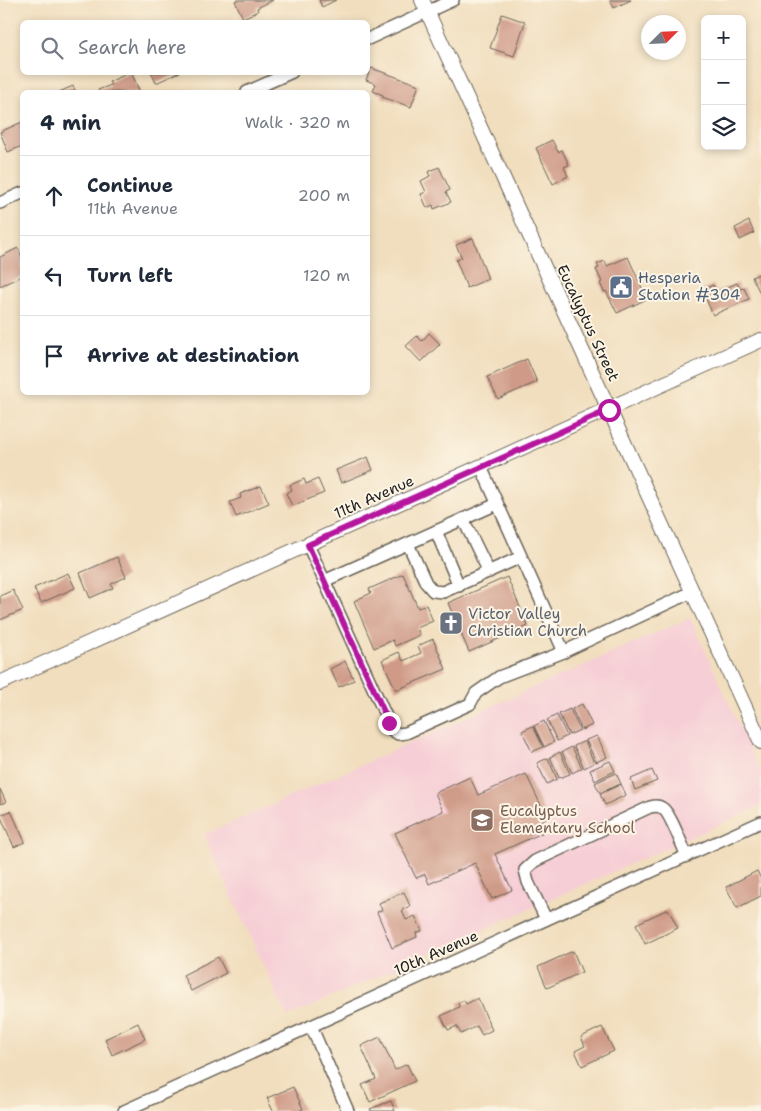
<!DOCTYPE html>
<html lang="en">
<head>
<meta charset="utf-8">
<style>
  :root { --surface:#fff; --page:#f6f6f7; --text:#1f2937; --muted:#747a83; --line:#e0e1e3 }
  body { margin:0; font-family:"Shantell Sans",sans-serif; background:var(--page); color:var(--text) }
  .controls { position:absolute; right:15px; top:15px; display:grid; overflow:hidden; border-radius:8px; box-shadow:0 2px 8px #0003 }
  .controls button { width:45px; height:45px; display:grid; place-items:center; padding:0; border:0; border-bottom:1px solid var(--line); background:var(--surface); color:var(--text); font:25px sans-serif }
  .compass { position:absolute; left:641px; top:15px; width:45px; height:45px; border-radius:50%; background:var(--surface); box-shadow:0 2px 8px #0003; rotate:66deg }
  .stop { position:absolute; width:15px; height:15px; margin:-11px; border:4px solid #b5179e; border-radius:50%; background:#fff }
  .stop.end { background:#b5179e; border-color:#fff; box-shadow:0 1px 5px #0008 }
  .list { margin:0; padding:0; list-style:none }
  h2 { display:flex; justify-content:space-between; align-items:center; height:65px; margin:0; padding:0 20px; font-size:21px }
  h2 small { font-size:16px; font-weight:400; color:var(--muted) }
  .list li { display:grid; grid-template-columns:32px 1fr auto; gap:15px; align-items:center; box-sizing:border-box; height:80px; padding:0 20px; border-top:1px solid var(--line) }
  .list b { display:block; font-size:19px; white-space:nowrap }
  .list p { margin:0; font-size:16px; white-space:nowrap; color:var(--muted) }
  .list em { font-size:16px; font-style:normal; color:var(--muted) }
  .icon { flex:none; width:28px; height:28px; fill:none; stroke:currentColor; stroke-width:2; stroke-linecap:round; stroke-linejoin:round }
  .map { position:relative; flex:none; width:761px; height:1111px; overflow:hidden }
  .search { position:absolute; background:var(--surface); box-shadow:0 2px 8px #0003; left:20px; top:20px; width:350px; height:55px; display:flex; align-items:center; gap:12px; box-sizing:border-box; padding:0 18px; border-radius:8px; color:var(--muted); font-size:19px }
  .panel { position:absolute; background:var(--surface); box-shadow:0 2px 8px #0003; left:20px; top:90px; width:350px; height:305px; border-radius:8px }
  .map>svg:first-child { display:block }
  .built { fill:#f6cfd6 }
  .building { fill:#cf9a87 }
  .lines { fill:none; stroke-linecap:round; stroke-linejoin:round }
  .minor-casing { stroke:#676055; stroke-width:14 }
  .major-casing { stroke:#676055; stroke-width:16 }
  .minor { stroke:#fff; stroke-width:11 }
  .major { stroke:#fff; stroke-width:14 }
  .route { stroke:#b5179e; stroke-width:6 }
  .labels { text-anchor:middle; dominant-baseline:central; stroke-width:4; stroke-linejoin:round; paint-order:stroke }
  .service-label { font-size:15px; fill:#4e5e75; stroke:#fcf5e5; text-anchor:start }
  .street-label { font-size:15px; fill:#1c1c1c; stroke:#fcf5e5 }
  .worship-label { font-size:15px; fill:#5b616d; stroke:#fcf5e5; text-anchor:start }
  .education-label { font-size:15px; fill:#785e54; stroke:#fcf5e5; text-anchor:start }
</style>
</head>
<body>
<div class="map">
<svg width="761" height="1111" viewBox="0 0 761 1111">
  <rect width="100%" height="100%" fill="#fcf5e5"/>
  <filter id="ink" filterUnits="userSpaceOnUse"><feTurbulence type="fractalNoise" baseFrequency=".02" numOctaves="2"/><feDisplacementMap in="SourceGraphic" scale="10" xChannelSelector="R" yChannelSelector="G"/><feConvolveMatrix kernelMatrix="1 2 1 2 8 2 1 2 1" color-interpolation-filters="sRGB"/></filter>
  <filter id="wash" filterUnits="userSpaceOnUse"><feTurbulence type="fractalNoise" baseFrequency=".0096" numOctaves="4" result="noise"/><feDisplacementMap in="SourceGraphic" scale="20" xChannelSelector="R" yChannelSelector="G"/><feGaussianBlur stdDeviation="1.12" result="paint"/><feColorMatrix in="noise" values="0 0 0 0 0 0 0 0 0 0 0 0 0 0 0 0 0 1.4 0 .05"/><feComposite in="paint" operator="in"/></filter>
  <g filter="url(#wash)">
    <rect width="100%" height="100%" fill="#f1debe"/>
    <path class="built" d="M690 618 761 773V806L287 1017 204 835Z"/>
    <g id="blocks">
      <g class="building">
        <path d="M237 0H273L257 8 258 11 243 18 235 1Z"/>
        <path d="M319 0H336L322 7Z"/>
        <path d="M610 0H631L614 8Z"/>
        <path d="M502 14 525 22 514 56 490 48Z"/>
        <path d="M371 68 419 85 411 107 382 97 383 95 373 91 376 84 366 80Z"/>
        <path d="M131 72 140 92H99L98 90 111 85 109 82Z"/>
        <path d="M151 72H180L156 83Z"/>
        <path d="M73 86 76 92H59Z"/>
        <path d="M22 122V146L8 152 0 132Z"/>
        <path d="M552 140 558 152 562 150 569 165 564 167 568 176 553 184 536 148Z"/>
        <path d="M439 167 450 190 446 192 451 202 434 209 433 205 427 208 421 194 426 192 421 181 430 176 428 172Z"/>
        <path d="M749 221 754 233 740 240 735 228Z"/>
        <path d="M473 238 488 279 467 288 456 260 462 258 456 245Z"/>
        <path d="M18 248 22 257V276L0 286V257Z"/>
        <path d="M628 257 647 299 617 313 606 291 604 292 600 283 602 282 596 269 599 268 597 264 605 261 607 266Z"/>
        <path d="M761 273V295L752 277Z"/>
        <path d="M737 283 740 289 744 288 749 299 713 315 702 290 713 285 716 292Z"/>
        <path d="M429 333 440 344 421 362 406 346 417 336 422 341Z"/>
        <path d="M527 359 537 382 498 399 487 377Z"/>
        <path d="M368 457 373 470 341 483 336 470Z"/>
        <path d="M304 479 306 484 318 479 324 493 292 506 286 493 292 490 290 485Z"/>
        <path d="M261 486 269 503 236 517 230 502 241 498 240 494Z"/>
        <path d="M117 557 126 577 111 584 113 588 90 598 80 573Z"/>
        <path d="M68 573 75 588 41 603 34 588Z"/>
        <path d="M403 574 418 608 426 605 433 621 417 628 420 635 395 646 393 640 374 648 354 601 371 593 369 589Z"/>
        <path d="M507 577 528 626 469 652 448 603Z"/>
        <path d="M13 590 23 610 0 620V596Z"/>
        <path d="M433 639 446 669 396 690 382 660 399 652 403 661 421 653 418 646Z"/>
        <path d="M345 661 354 680 339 687 330 669Z"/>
        <path d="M582 704 592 725 582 730 572 709Z"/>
        <path d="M570 709 580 730 569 735 559 714Z"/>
        <path d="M557 715 567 736 557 741 547 720Z"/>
        <path d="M544 721 554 742 544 747 534 726Z"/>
        <path d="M533 726 543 747 532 752 522 731Z"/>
        <path d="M597 736 607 757 596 762 586 740Z"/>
        <path d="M585 741 594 763 584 768 574 746Z"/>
        <path d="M572 747 582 768 572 773 562 752Z"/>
        <path d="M560 752 570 774 559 778 550 757Z"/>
        <path d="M548 758 557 779 547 784 537 763Z"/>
        <path d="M610 761 615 771 595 781 590 770Z"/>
        <path d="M652 770 657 781 635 790 631 779Z"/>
        <path d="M616 773 621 784 600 793 595 783Z"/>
        <path d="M526 774 547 818 537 823 542 833 495 854 512 890 492 899 475 863 429 884 425 874 416 878 395 833 443 811 435 793 470 777 478 795Z"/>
        <path d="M621 784 626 795 605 805 600 794Z"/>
        <path d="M0 789 6 802 0 804Z"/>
        <path d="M11 811 25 842 14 847 0 815Z"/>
        <path d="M757 871 761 879V896L737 908 726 887Z"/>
        <path d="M404 892 410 906 402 910 406 920 415 916 422 931 416 933 417 937 392 948 377 912 382 910 379 903Z"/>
        <path d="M668 909 678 928 645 944 636 924Z"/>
        <path d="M573 951 582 972 547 988 538 967Z"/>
        <path d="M218 957 226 973 191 991 183 975Z"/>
        <path d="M478 998 492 1030 482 1035 477 1026 461 1034 457 1026 448 1030 441 1016 459 1007 458 1003 464 1000 466 1004Z"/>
        <path d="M138 1023 145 1039 112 1055 105 1039Z"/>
        <path d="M602 1027 614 1051 582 1066 575 1051 585 1046 581 1037Z"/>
        <path d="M380 1037 395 1070 407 1064 415 1081 370 1102 362 1085 376 1079 361 1046Z"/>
        <path d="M293 1087 303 1109 299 1111H273L267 1098Z"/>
        <path d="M391 1101 395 1111H371L370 1109Z"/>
      </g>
    </g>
  </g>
  <g filter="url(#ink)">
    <use href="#blocks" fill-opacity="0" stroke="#676055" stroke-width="1"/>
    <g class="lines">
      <g class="minor-casing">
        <g id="minor">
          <path d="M368 39 453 0"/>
          <path d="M247 92 292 72"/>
          <path d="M0 203 22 193"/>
          <path d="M481 467 564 652"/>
          <path d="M463 519 489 572"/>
          <path d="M436 531 459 586"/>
          <path d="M408 544 426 583 433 591 443 592 521 557"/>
          <path d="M308 545 389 723 392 730 398 734 406 733 470 704 476 693 499 677 561 653 692 592"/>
          <path d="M324 581 497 504"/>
          <path d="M546 919 528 882 525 870 535 861 650 807C654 806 658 805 662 808 670 812 682 846 687 856"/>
          <path d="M311 1026 348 1111"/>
          <path d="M124 1111 761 822"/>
        </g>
      </g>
      <g class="major-casing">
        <g id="major">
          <path d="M422 0 761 742"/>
          <path d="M0 683 761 340"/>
        </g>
      </g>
      <use href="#minor" class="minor"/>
      <use href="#major" class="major"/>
    </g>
  </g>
  <g class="lines" filter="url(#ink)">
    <path class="route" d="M389 723 308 545 609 410"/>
  </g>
  <defs>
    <g id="civic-square" transform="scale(1.25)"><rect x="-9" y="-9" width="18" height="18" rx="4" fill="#5c6f8a" stroke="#fcf5e5"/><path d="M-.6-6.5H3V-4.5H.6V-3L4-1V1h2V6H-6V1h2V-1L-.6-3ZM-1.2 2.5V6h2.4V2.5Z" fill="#fff"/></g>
    <g id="church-square" transform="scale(1.25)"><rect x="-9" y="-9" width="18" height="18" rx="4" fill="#6b7280" stroke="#fcf5e5"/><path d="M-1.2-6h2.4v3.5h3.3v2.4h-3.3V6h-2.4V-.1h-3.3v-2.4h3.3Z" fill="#fff"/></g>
    <g id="school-square" transform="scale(1.25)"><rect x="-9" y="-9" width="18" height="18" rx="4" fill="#8d6e63" stroke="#fcf5e5"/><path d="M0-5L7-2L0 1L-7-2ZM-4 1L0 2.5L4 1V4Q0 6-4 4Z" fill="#fff"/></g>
  </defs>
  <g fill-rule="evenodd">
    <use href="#civic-square" x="621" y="287"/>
    <use href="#church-square" x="451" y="623"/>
    <use href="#school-square" x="482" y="820"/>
  </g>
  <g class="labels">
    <g class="service-label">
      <text x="638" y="278">Hesperia<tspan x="638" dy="17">Station #304</tspan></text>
    </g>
    <g class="street-label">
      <text transform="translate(588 323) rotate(65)">Eucalyptus Street</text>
      <text transform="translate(374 497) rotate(-24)">11th Avenue</text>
      <text transform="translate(436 953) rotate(-24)">10th Avenue</text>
    </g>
    <g class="worship-label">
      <text x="468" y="614">Victor Valley<tspan x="468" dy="17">Christian Church</tspan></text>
    </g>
    <g class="education-label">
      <text x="500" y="811">Eucalyptus<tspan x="500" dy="17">Elementary School</tspan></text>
    </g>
  </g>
</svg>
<div class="controls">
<button>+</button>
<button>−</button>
<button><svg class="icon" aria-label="layers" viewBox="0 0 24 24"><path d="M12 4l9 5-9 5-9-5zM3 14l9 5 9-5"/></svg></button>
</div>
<svg class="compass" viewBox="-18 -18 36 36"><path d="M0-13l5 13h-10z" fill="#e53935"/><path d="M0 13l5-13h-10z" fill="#747a83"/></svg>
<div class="stop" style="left:609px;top:410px"></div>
<div class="stop end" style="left:389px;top:723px"></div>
<div class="search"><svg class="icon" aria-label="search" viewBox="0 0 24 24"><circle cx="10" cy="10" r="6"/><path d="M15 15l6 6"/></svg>Search here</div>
<section class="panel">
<h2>4 min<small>Walk · 320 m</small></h2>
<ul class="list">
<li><svg class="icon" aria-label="ahead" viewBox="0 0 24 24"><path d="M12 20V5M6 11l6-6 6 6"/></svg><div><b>Continue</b><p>11th Avenue</p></div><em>200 m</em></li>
<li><svg class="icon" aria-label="left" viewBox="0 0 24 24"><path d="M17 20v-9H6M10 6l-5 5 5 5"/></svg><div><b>Turn left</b></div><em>120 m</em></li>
<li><svg class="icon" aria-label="arrive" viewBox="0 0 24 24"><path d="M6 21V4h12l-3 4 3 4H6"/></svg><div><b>Arrive at destination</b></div></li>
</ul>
</section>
</div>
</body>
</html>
